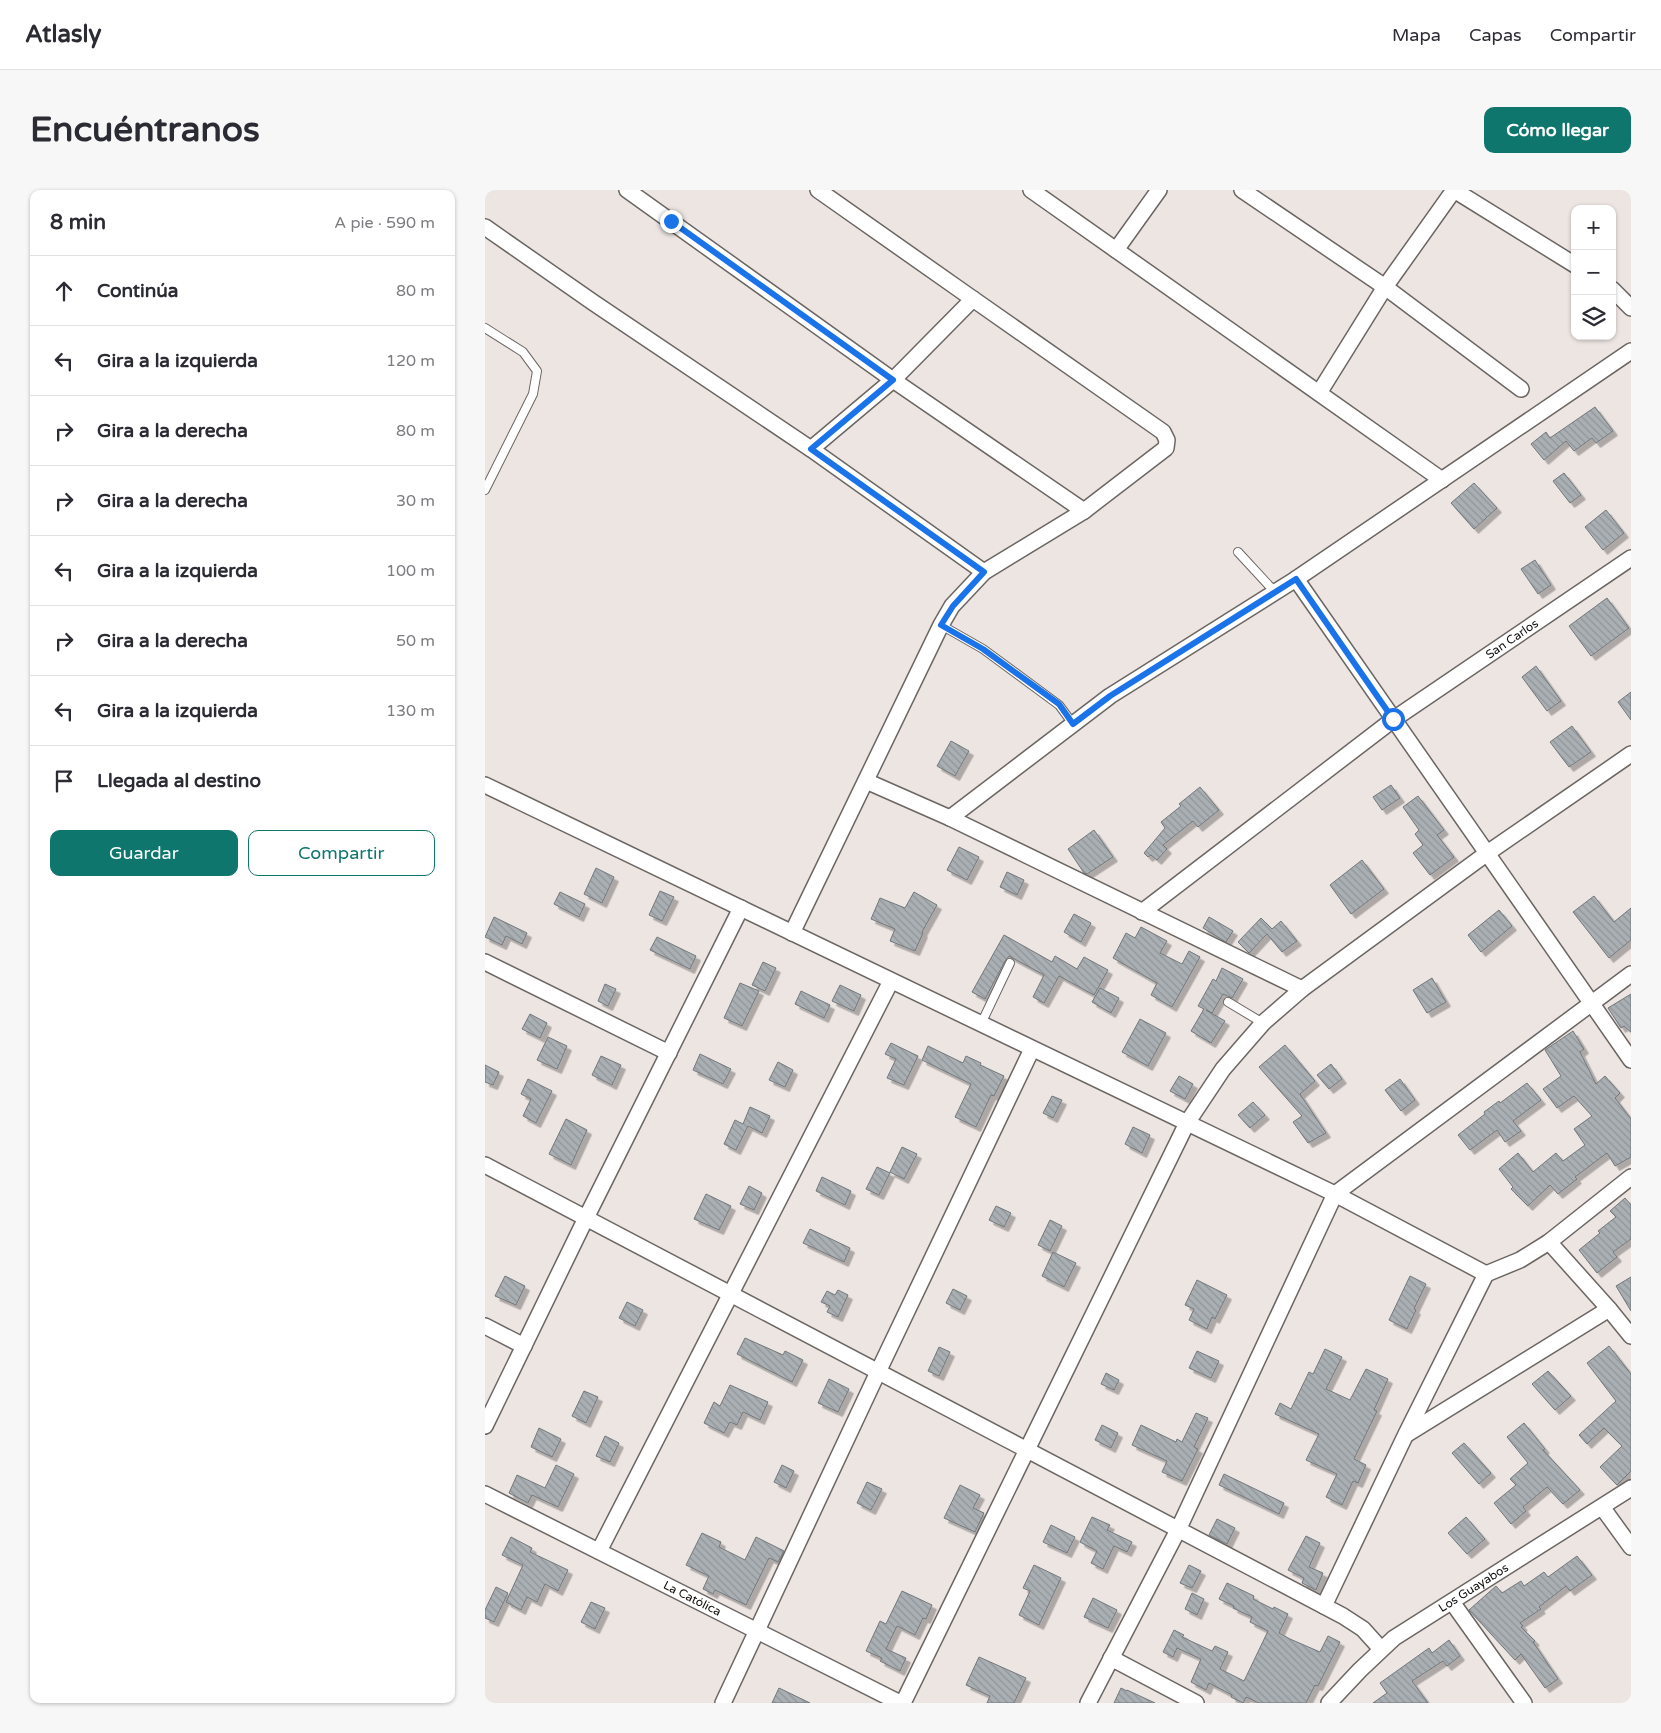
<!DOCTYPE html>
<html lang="es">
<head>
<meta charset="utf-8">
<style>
  :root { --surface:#fff; --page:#f7f7f7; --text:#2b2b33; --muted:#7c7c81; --line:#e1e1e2; --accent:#0f766e }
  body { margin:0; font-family:"Varela Round",sans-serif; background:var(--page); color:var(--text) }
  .controls { position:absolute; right:15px; top:15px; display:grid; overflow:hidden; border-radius:10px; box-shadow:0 1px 4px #0004 }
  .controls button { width:45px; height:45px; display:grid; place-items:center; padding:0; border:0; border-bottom:1px solid var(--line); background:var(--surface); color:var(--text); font:25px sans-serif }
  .stop { position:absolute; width:15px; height:15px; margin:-11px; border:4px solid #1a73e8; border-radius:50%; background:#fff }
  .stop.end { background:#1a73e8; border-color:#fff; box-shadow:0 1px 5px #0008 }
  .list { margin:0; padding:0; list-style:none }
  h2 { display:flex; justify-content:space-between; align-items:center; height:65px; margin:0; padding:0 20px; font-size:21px }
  h2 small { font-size:16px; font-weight:400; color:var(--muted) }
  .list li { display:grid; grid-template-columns:32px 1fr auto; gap:15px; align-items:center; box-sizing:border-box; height:70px; padding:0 20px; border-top:1px solid var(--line) }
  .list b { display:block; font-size:19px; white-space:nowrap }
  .list em { font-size:16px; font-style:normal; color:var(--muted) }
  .actions { display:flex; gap:10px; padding:15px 20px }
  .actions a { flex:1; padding:11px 0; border:1px solid var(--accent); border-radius:10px; text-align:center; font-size:18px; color:var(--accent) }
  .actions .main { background:var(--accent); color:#fff }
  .icon { flex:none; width:28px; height:28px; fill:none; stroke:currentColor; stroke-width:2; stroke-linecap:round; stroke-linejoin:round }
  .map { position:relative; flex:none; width:1146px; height:1513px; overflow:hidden; border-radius:10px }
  header { display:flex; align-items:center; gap:30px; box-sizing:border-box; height:70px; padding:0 25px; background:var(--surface); border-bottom:1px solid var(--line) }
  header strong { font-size:24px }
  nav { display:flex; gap:28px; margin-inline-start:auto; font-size:18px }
  .intro { display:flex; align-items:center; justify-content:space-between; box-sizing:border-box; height:120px; padding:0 30px }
  h1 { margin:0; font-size:35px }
  .button { padding:12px 22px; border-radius:10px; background:var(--accent); color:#fff; font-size:18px; font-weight:700 }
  main { display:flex; gap:30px; padding:0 30px }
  aside { flex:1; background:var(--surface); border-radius:10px; box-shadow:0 1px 4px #0004 }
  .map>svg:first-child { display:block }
  .building { fill:url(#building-back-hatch); stroke:#71777a; filter:url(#shadow) }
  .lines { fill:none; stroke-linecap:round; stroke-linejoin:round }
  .lane-casing { stroke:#6c6663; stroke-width:10 }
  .street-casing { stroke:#6c6663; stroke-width:18 }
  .lane { stroke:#fff; stroke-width:8 }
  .street { stroke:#fff; stroke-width:15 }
  .route { stroke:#1a73e8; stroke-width:6 }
  .labels { text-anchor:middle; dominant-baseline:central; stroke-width:4; stroke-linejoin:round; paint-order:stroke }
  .street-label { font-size:12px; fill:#0f0d0c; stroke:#ece5e2 }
</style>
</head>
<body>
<header>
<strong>Atlasly</strong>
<nav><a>Mapa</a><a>Capas</a><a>Compartir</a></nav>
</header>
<div class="intro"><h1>Encuéntranos</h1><a class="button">Cómo llegar</a></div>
<main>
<aside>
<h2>8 min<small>A pie · 590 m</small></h2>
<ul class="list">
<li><svg class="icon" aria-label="ahead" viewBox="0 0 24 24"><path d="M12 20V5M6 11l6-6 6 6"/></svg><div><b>Continúa</b></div><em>80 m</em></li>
<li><svg class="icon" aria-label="left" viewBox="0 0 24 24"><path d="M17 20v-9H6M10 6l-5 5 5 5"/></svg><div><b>Gira a la izquierda</b></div><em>120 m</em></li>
<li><svg class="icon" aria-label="right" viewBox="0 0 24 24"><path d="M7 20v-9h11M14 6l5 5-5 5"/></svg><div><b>Gira a la derecha</b></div><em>80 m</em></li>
<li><svg class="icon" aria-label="right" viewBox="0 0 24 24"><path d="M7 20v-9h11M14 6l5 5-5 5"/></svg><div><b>Gira a la derecha</b></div><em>30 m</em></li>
<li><svg class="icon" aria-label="left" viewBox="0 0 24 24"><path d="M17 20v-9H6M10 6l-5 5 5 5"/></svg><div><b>Gira a la izquierda</b></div><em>100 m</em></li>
<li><svg class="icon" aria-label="right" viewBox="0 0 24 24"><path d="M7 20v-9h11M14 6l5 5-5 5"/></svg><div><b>Gira a la derecha</b></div><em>50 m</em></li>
<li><svg class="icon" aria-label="left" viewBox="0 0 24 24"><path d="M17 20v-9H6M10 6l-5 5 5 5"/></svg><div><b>Gira a la izquierda</b></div><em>130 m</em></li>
<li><svg class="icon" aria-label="arrive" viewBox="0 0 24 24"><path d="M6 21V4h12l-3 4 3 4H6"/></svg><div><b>Llegada al destino</b></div></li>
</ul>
<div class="actions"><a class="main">Guardar</a><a>Compartir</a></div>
</aside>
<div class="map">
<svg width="1146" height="1513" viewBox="0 0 1146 1513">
  <defs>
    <pattern id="building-back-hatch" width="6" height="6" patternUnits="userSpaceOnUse" patternTransform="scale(1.25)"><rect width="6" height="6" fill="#a9afb3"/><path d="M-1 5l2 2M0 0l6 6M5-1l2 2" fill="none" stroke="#909599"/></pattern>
    <filter id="shadow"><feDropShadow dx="4.5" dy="4.5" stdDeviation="0" flood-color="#0004"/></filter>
  </defs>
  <rect width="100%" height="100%" fill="#ece5e2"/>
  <g class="building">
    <path d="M1110 217 1128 241 1111 253 1107 248 1089 261 1081 251 1059 270 1046 254 1061 242 1065 248Z"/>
    <path d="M1079 283 1096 305 1085 313 1068 291Z"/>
    <path d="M989 293 1012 318 989 339 966 313Z"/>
    <path d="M1121 320 1139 343 1118 360 1100 337Z"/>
    <path d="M1050 370 1066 395 1053 404 1036 379Z"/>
    <path d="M1122 408 1144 438 1106 466 1084 436Z"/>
    <path d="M1051 476 1076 511 1062 521 1037 487Z"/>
    <path d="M1146 502V530L1133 512Z"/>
    <path d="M1087 536 1106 562 1084 577 1065 552Z"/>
    <path d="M466 551 484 561 470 586 452 576Z"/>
    <path d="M906 595 915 608 897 620 888 607Z"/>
    <path d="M715 597 734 620 713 637 708 631 678 655 682 659 672 670 666 665 663 667 659 663 680 638 676 632 696 616 694 614Z"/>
    <path d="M933 606 959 640 952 645 969 667 945 685 928 663 938 655 930 644 934 640 918 617Z"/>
    <path d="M609 640 628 667 602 684 599 683 583 659Z"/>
    <path d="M474 657 494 667 482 690 462 680Z"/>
    <path d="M877 670 899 699 866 724 845 695Z"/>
    <path d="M111 678 129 687 117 713 99 704Z"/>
    <path d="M522 682 539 690 532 705 515 697Z"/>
    <path d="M175 701 189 707 177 731 164 725Z"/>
    <path d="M75 702 100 714 94 727 69 714Z"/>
    <path d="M429 702 452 715 437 742 438 743 430 761 405 751 410 739 386 729 395 708 420 718Z"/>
    <path d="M1109 706 1129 732 1146 718V750L1124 768 1088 722Z"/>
    <path d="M1014 720 1027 736 996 762 983 745Z"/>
    <path d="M589 724 606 733 596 752 579 742Z"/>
    <path d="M9 727 42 743 37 754 21 746 17 755 0 747Z"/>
    <path d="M724 727 748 741 741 752 718 738Z"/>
    <path d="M776 728 787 739 796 731 812 751 797 762 782 744 764 763 753 752Z"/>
    <path d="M656 737 682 751 675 763 697 774 704 761 715 767 687 817 666 805 672 793 628 768 641 743 650 748Z"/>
    <path d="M519 745 567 772 570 766 592 779 599 767 623 780 609 805 574 786 559 813 548 807 559 785 524 766 520 771 500 809 487 802Z"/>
    <path d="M172 747 211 766 205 779 165 760Z"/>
    <path d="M278 772 291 778 280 801 267 795Z"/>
    <path d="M737 778 758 789 747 808 738 804 727 823 721 820 740 831 726 853 706 841 719 819 713 816 728 789 731 791Z"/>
    <path d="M947 788 961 812 942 823 928 800Z"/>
    <path d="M255 793 274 801 257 836 239 828Z"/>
    <path d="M120 794 131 799 123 816 113 811Z"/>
    <path d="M355 795 376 805 369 821 347 811Z"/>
    <path d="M615 798 634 808 626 823 607 812Z"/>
    <path d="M316 801 345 815 339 828 310 814Z"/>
    <path d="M1146 804V842L1139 836 1136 838 1123 818Z"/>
    <path d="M45 824 62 833 55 848 37 839Z"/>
    <path d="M655 829 681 843 663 876 637 862Z"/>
    <path d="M1088 841 1099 859 1095 862 1111 894 1120 886 1135 903 1130 908 1146 929V967L1130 976 1122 963 1090 987 1092 989 1073 1004 1065 995 1043 1016 1026 999 1028 997 1014 979 1033 963 1048 982 1071 963 1078 971 1100 955 1089 939 1107 926 1089 906 1072 918 1058 899 1076 886 1060 860Z"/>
    <path d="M63 847 82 856 72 879 52 870Z"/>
    <path d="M406 853 433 866 419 895 402 888 411 869 400 864Z"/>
    <path d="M800 855 830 891 815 904 841 943 823 953 808 932 817 926 774 877Z"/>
    <path d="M443 856 478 873 481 866 496 873 495 875 519 886 509 906 506 905 491 937 470 927 486 894 437 870Z"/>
    <path d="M215 864 246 879 238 894 208 880Z"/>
    <path d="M116 866 136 875 127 895 107 885Z"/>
    <path d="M293 872 308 880 300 897 284 890Z"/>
    <path d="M846 874 857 889 844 899 832 885Z"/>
    <path d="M0 875 14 882 8 895 0 892Z"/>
    <path d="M694 886 708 894 700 909 685 901Z"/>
    <path d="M43 889 67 901 51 933 38 926 46 909 36 904Z"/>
    <path d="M915 889 930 910 916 921 900 900Z"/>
    <path d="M1042 893 1056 910 1028 931 1036 941 1020 952 1012 940 985 960 973 945 1000 924 999 922 1014 911 1015 913Z"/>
    <path d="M567 906 577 910 568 928 558 923Z"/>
    <path d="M768 912 780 925 765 938 753 925Z"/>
    <path d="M265 917 285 926 277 943 263 936 251 960 239 954 250 930 258 934Z"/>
    <path d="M81 929 102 940 86 975 64 964Z"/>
    <path d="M648 937 665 945 657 963 640 954Z"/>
    <path d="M417 957 432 964 419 989 405 982Z"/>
    <path d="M392 977 405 983 394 1005 381 999Z"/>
    <path d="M337 987 366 1001 360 1015 331 1001Z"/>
    <path d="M264 996 277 1003 269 1020 255 1014Z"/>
    <path d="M221 1004 246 1016 234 1040 209 1029Z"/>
    <path d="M1140 1008 1146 1015V1049L1128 1062 1132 1067 1112 1083 1094 1060 1115 1043 1113 1041 1131 1027 1125 1021Z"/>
    <path d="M511 1016 526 1023 519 1037 504 1030Z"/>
    <path d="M565 1030 577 1036 565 1061 553 1055Z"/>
    <path d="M325 1039 365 1058 359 1072 318 1053Z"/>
    <path d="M568 1062 591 1073 579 1097 557 1086Z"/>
    <path d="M20 1086 40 1096 31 1115 10 1106Z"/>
    <path d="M925 1086 941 1094 929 1119 931 1120 922 1139 904 1130Z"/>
    <path d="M1146 1087V1121L1131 1096Z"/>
    <path d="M712 1090 742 1105 730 1129 727 1127 722 1139 704 1130 709 1119 700 1115Z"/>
    <path d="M468 1099 482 1106 475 1120 461 1113Z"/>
    <path d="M353 1100 363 1105 353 1127 342 1122 345 1116 336 1112 342 1101 350 1105Z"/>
    <path d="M142 1112 158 1120 150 1136 134 1128Z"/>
    <path d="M260 1148 298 1165 300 1161 318 1170 307 1192 252 1164Z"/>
    <path d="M1124 1156 1146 1184V1281L1132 1295 1115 1277 1137 1256 1119 1238 1102 1254 1094 1245 1131 1211 1102 1173Z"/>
    <path d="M454 1157 465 1162 454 1186 443 1181Z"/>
    <path d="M840 1159 857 1167 841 1199 865 1210 881 1179 903 1189 889 1220 892 1221 869 1269 881 1275 873 1293 868 1291 857 1315 841 1307 852 1284 821 1270 834 1244 790 1224 795 1213 806 1219 824 1182 828 1184Z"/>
    <path d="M712 1161 734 1171 726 1188 704 1178Z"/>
    <path d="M1063 1181 1086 1206 1070 1220 1047 1194Z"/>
    <path d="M621 1183 634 1190 629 1200 616 1194Z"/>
    <path d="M344 1189 364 1199 353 1222 333 1213Z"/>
    <path d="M245 1195 283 1212 275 1230 258 1222 252 1235 245 1232 239 1243 219 1233 229 1212 235 1216Z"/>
    <path d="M99 1201 113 1207 101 1233 87 1226Z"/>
    <path d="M711 1223 723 1228 709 1257 713 1259 697 1291 677 1282 682 1271 647 1255 656 1235 691 1252 692 1249 697 1252Z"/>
    <path d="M1039 1233 1060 1259 1058 1260 1095 1300 1078 1314 1062 1297 1038 1317 1041 1321 1026 1334 1009 1313 1031 1295 1025 1289 1043 1273 1022 1247Z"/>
    <path d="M617 1235 633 1243 626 1258 610 1250Z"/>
    <path d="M54 1238 76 1249 67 1267 46 1257Z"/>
    <path d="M120 1246 134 1253 125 1272 111 1266Z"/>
    <path d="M979 1253 1006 1283 994 1294 967 1263Z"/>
    <path d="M71 1275 89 1284 73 1317 47 1305 43 1313 24 1303 32 1285 60 1298Z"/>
    <path d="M297 1275 309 1281 301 1298 289 1292Z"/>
    <path d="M739 1284 799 1313 794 1324 734 1295Z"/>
    <path d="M382 1292 397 1299 386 1320 372 1313Z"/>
    <path d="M475 1295 495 1305 488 1318 499 1323 490 1342 459 1328Z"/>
    <path d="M607 1327 625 1335 622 1340 647 1352 642 1362 629 1356 618 1379 606 1373 612 1361 595 1352Z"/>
    <path d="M981 1327 1000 1349 982 1364 963 1343Z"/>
    <path d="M732 1329 750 1338 742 1354 724 1345Z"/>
    <path d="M566 1335 590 1347 582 1363 558 1352Z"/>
    <path d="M217 1343 236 1352 234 1357 260 1370 271 1347 299 1361 293 1372 284 1368 261 1415 230 1400 228 1404 218 1399 224 1386 201 1375Z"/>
    <path d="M821 1346 835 1353 824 1377 838 1383 831 1400 817 1393 819 1388 803 1380Z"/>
    <path d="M26 1347 47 1358 45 1362 83 1380 73 1401 60 1394 52 1412 42 1407 36 1420 21 1412 38 1375 17 1365Z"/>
    <path d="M1092 1366 1107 1385 1085 1401 1081 1396 1054 1417 1056 1419 1035 1433 1038 1436 1036 1437 1050 1451 1048 1452 1073 1489 1060 1498 1036 1464 1030 1470 984 1420 1011 1396 1017 1403 1036 1391 1039 1396 1059 1382 1063 1387Z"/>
    <path d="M549 1375 576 1388 554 1435 534 1425 545 1401 538 1398Z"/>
    <path d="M704 1375 716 1381 707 1398 695 1393Z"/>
    <path d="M742 1393 769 1406 768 1409 788 1419 789 1417 803 1424 794 1443 805 1449 835 1462 843 1446 855 1452 833 1496 830 1495 821 1513H774L761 1507 758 1513 746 1507 747 1505 724 1493 721 1500 706 1492 716 1469 692 1458 688 1467 678 1462 689 1440 699 1445 697 1447 727 1461 730 1456 743 1462 735 1479 759 1491 783 1441 765 1432 767 1427 748 1418 749 1416 734 1409Z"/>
    <path d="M11 1397 23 1403 9 1432 0 1428V1420Z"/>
    <path d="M417 1401 447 1415 441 1429 438 1428 430 1445 412 1436 401 1459 421 1468 415 1481 395 1471 397 1468 381 1461 395 1431 401 1434Z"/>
    <path d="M707 1403 719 1409 712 1425 700 1419Z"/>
    <path d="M608 1408 632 1420 623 1438 599 1427Z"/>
    <path d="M106 1412 120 1418 110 1439 96 1432Z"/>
    <path d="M964 1450 975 1466 962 1476 958 1471 927 1491 943 1513H888L902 1503 895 1493 944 1458 947 1463Z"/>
    <path d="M494 1467 541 1488 529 1513H502L505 1506 481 1495Z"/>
    <path d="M294 1498 325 1513H287Z"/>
    <path d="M636 1498 642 1501V1500L670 1513H629Z"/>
  </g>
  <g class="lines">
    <g class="lane-casing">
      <g id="lane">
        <path d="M0 138 38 162 52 181 48 204 0 300"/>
        <path d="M753 362 790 402"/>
        <path d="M456 435 498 459 574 515 588 534"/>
        <path d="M743 812 778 833"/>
        <path d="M496 834 525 773"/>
      </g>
    </g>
    <g class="street-casing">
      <g id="street">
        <path d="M142 0 408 190 599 321 499 382 467 416 456 435 307 743"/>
        <path d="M333 0 488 109"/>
        <path d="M546 0 957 290"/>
        <path d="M757 0 900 97 1036 199"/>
        <path d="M969 0 1090 75"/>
        <path d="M0 37 109 113 326 259 499 382"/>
        <path d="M631 60 674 0"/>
        <path d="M1127 99 1146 118"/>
        <path d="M834 203 900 97 969 0"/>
        <path d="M326 259 408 190 488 109 678 242 682 250 681 258 599 321"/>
        <path d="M811 389 1146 870"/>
        <path d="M381 591 465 628 817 799"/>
        <path d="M0 595 850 1004 1001 1084"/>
        <path d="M465 628 625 506 811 389 1146 161"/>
        <path id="s1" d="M657 722 909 529 1146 368"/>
        <path d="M0 772 184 863"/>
        <path d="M0 975 858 1426 878 1439 896 1459"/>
        <path d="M1064 1052 1124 1119 1146 1146"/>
        <path d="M0 1136 39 1156"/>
        <path d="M0 1236 101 1028 256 718"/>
        <path d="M922 1244 1124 1119"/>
        <path id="s2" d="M0 1304 415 1513"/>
        <path d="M1117 1317 1146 1357"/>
        <path d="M114 1361 406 791"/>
        <path d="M967 1412 1039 1513"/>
        <path d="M839 1416 921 1244 1001 1084 1035 1070 1064 1052 1146 987"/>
        <path d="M626 1468 711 1513"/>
        <path d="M238 1513 393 1182 547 859"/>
        <path d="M418 1513 702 933 738 879 778 833 817 799 1001 664 1146 564"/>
        <path d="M603 1513 693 1340 850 1004 1146 784"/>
        <path id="s3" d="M844 1513 875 1480 909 1448 1146 1298"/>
      </g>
    </g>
    <use href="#lane" class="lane"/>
    <use href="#street" class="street"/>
  </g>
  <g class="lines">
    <path class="route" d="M186 31 408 190 326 259 499 382 468 416 456 435 498 459 574 514 588 534 625 506 811 389 908 529"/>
  </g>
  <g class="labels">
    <g class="street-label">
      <text stroke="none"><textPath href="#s1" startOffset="460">San Carlos</textPath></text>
      <text stroke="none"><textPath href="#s3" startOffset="186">Los Guayabos</textPath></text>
      <text stroke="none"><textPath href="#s2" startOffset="232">La Católica</textPath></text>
    </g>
  </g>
</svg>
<div class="controls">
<button>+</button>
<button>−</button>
<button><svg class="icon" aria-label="layers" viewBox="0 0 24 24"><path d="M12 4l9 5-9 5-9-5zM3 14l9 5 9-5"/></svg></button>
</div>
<div class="stop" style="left:908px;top:529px"></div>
<div class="stop end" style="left:186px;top:31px"></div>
</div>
</main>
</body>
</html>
